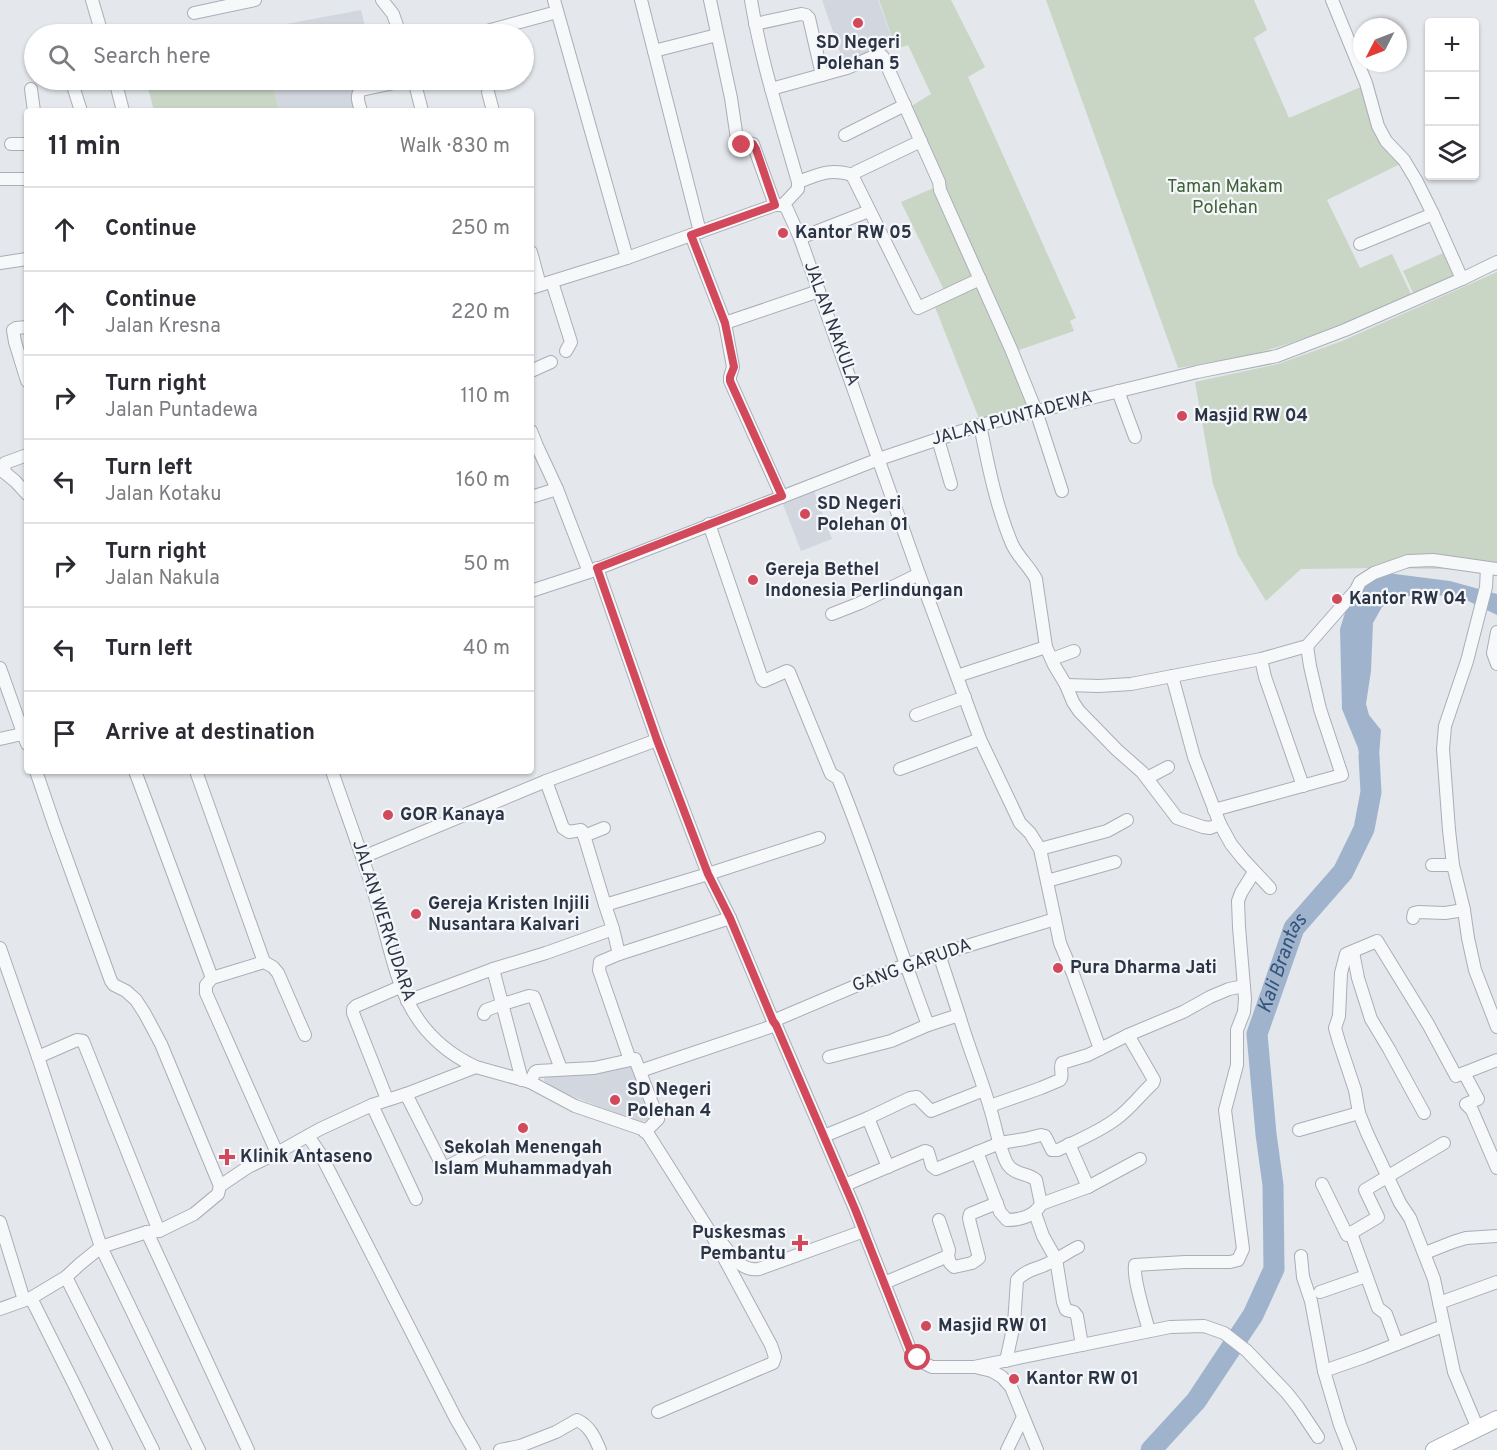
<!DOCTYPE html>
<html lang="en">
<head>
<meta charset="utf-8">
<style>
  :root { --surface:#fff; --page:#f7f7f7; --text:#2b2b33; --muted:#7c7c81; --line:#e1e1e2 }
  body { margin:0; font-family:Overpass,sans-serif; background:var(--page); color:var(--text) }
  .controls { position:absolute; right:18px; top:18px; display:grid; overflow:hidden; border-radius:6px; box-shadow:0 2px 4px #0004 }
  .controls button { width:54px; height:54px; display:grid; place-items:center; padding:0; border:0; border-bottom:2px solid var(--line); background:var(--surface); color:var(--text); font:30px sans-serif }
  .compass { position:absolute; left:1353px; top:18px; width:54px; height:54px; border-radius:50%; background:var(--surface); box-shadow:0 2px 4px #0004; rotate:228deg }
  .stop { position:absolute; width:18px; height:18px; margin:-14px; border:4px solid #d1495b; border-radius:50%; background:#fff }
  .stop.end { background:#d1495b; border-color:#fff; box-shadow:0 2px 6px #0008 }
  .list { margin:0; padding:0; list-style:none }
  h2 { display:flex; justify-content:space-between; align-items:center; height:78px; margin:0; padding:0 24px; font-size:26px }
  h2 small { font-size:20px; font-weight:400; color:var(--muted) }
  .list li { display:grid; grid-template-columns:39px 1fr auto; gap:18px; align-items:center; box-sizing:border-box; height:84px; padding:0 24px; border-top:2px solid var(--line) }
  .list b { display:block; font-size:22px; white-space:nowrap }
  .list p { margin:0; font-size:20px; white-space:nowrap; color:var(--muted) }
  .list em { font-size:20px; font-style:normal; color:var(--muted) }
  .icon { flex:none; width:33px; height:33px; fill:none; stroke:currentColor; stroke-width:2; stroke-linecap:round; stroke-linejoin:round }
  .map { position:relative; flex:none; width:1497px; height:1450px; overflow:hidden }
  .search { position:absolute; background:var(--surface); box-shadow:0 2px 4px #0004; left:24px; top:24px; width:510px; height:66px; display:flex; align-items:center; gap:15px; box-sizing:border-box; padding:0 21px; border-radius:33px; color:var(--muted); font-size:22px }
  .panel { position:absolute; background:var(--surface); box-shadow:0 2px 4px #0004; left:24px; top:108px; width:510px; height:666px; border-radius:6px }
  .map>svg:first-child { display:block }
  .built { fill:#d2d6de }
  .green { fill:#c9d6c5 }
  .water { fill:#9fb4cc }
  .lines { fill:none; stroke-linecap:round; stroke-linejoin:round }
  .river { stroke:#9fb4cc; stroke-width:21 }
  .minor-casing { stroke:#a9aeb7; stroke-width:14 }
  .major-casing { stroke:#a3abb8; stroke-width:18 }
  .minor { stroke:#f7f8fa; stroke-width:12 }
  .major { stroke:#fff; stroke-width:16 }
  .route { stroke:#d1495b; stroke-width:8 }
  .poi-dot { fill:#d1495b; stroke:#f4f6f9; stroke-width:2 }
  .labels { text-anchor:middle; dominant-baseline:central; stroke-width:4.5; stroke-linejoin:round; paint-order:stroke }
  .poi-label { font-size:18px; font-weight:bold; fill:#2b3445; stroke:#f4f6f9; text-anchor:start }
  .park-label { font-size:18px; fill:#3f6138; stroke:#f4f6f9 }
  .street-label { font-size:18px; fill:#2b3445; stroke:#f4f6f9 }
  .water-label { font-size:20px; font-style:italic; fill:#34527a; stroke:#f4f6f9 }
</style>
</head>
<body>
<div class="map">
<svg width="1497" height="1450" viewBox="0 0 1497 1450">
  <rect width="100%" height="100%" fill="#e4e7ec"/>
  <g class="built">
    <path d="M822 0H878L895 47 845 66Z"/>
    <path d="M361 10 367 34H261L260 29Z"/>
    <path d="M272 80H378L379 81 351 86 358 111H279Z"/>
    <path d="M814 491 832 539 801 551 783 504Z"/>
    <path d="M634 1062 656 1116 640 1123 559 1091 544 1081 545 1073Z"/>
  </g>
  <g class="green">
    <path d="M879 0H951L985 67 968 77 1076 318 1070 321 1074 331 1010 353 1032 406 980 421 933 302 946 294 901 202 943 184 910 107 931 94 908 45 896 49Z"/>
    <path d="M1046 0H1254L1267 30 1254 38 1289 118 1363 86 1400 164 1327 200 1360 268 1392 254 1412 296C1355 319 1298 344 1237 358 1218 362 1198 365 1178 368Z"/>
    <path d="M146 80H272L279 111H154Z"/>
    <path d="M1443 253 1454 277 1414 295 1403 271Z"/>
    <path d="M1497 272V570L1377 568 1301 569 1266 601 1238 555 1213 484 1195 382 1278 364 1342 341Z"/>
  </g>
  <path class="water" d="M1387 573 1450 581 1497 594V615L1464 599 1423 593 1395 599 1382 607 1373 623 1371 671 1366 704 1369 715 1381 730 1377 783 1364 784 1358 748 1342 709 1340 629 1349 600 1362 585Z"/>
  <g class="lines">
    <path class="river" id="s1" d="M1151 1450 1196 1401 1253 1315 1274 1269 1273 1185 1266 1134 1257 1034 1294 928 1343 872 1364 829 1371 792 1369 756"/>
    <g class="minor-casing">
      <g id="minor">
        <path d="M92 0 102 34"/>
        <path d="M382 0 393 14 400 34"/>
        <path d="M554 0 627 258"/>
        <path d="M641 0 700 232"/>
        <path d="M710 0 731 98 737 139 742 145 749 143 753 144 775 205"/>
        <path d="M751 0C761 62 781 122 798 182V189L783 205"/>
        <path d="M1332 0 1366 83 1378 126 1386 141 1404 160 1416 180 1433 214 1462 279"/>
        <path d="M194 13 255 0"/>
        <path d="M755 24 801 14 806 15 809 18 822 75"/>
        <path d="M476 34 557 12"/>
        <path d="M654 51 717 35"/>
        <path d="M115 80 123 111"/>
        <path d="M414 80 422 111"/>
        <path d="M31 89 34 111"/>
        <path d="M74 89 81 111"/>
        <path d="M771 89 847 68 877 55H881L883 57 939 182 940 190 1011 349 1036 411 1062 491"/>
        <path d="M488 92 493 111"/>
        <path d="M361 111C359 103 355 96 361 90L408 80"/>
        <path d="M845 135 905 105"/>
        <path d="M921 141 856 172 853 177 918 308 980 279"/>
        <path d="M11 144H27"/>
        <path d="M0 179H27"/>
        <path d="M798 182C820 174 830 168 853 175"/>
        <path d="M691 235 725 323 733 367 730 377V381L782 497"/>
        <path d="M800 238 869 211"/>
        <path d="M1360 244 1433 214"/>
        <path d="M531 252 540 285"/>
        <path d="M0 263 27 259"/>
        <path d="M552 282 571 342 566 351"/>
        <path d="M531 288 627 258 775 205H783L787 209 800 238 919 574 980 739 1020 823 1030 833 1040 849 1060 943 1073 974 1100 1049"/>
        <path d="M725 323 819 291"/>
        <path d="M27 327 16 328 13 330 15 342 27 381"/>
        <path d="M531 371 551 362"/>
        <path d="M1118 391 1135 437"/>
        <path d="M980 425C988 465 996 506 1012 544 1018 557 1029 566 1036 579L1046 647 1054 665 1066 685 1073 702 1079 711 1117 750 1142 772 1177 818 1203 827 1210 828 1220 824"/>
        <path d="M531 431 537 446 557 489 589 572"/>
        <path d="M938 439 951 484"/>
        <path d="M4 472 5 463 27 455"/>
        <path d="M4 472 15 481 27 494"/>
        <path d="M531 497 557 489"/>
        <path d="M709 524 762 679 764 681 787 671 789 672 831 774 838 778C871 859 897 943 928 1025"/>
        <path d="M597 568 657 740 708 874 730 918 773 1021 776 1025 855 1209 910 1349 922 1362 932 1367H974L1170 1327 1204 1326 1224 1333 1247 1351 1287 1393 1298 1407 1318 1437"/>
        <path d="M1487 568 1486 587 1467 661 1445 726 1443 749 1449 830 1453 865 1464 910 1468 938 1475 970 1497 1027"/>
        <path d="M531 591 589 572 879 459 980 425 1197 372 1277 356 1345 330 1462 279 1497 262"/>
        <path d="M832 614 860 603 919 574"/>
        <path d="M1497 632 1493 653 1497 664"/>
        <path d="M1052 659 1074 651"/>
        <path d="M1261 659 1265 677 1303 786"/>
        <path d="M0 668 27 744"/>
        <path d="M957 676 1046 647"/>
        <path d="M1172 676 1194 757 1220 824 1231 844 1243 859 1270 888"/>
        <path d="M1066 685 1099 686 1131 684 1261 659 1307 646 1356 590 1360 582 1374 573 1408 561 1433 560 1497 569"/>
        <path d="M916 715 965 697"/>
        <path d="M0 739 27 733"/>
        <path d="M900 769 980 739"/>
        <path d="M36 771 54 824 111 981 114 985 126 991 136 1000 145 1014 161 1044 220 1186"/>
        <path d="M135 771 212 978"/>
        <path d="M196 771 264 962"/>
        <path d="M332 771C346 812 361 852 374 893 397 965 397 1030 476 1067L530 1082 575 1106 642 1129 648 1134 710 1232 771 1345 775 1357 773 1363 658 1412"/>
        <path d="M1147 778 1168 767"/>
        <path d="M546 781 563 828 569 832 581 830 583 832 605 905"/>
        <path d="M1214 810 1342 775 1320 709 1310 666 1307 646"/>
        <path d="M584 836 604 828"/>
        <path d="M1040 849 1107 831 1127 820"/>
        <path d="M363 857 546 781 657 740"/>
        <path d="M1432 865H1453"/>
        <path d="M1047 881 1115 862"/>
        <path d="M1413 918 1414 913 1418 912 1445 913 1464 910"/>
        <path d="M613 929 619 954"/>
        <path d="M0 948 38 1057 101 1247 199 1450"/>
        <path d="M1353 952 1358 978 1371 1019 1389 1049 1424 1113"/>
        <path d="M939 954 959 1015"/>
        <path d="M493 969 522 1080"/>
        <path d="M407 1001 493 969 546 953 613 929 605 905 708 874 819 838"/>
        <path d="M484 1014 486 1010 503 1004 529 996 534 997 561 1069"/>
        <path d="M773 1021 905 965 1055 919"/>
        <path d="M38 1057 77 1040 83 1041 159 1231"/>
        <path d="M829 1057 891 1041 928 1025 959 1015C968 1046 981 1077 990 1108 995 1123 1000 1153 1008 1165 1015 1175 1028 1173 1036 1180L1041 1204C1035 1216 1020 1220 1007 1220L1000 1212 977 1152"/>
        <path d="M630 1060 599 970 600 962 619 954 730 918"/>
        <path d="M640 1071 776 1025"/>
        <path d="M1464 1073 1497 1060"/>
        <path d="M530 1082 535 1072 537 1071 594 1068 635 1059 658 1119 645 1132"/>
        <path d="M406 1094 442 1165 446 1167 483 1149"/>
        <path d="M387 1099 353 1013V1009L356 1006 400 987"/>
        <path d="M372 1105 416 1199"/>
        <path d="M990 1106 1041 1088 1060 1080C1064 1075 1059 1069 1062 1063L1088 1055 1128 1035 1183 1012 1210 997 1229 989 1244 986"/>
        <path d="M868 1118 910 1098 917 1097 931 1111 984 1090"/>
        <path d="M1299 1130 1359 1113"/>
        <path d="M308 1136 321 1155 456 1419 474 1450"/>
        <path d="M824 1136 868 1118 888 1167"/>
        <path d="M1069 1144 1088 1187"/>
        <path d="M277 1153 206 993V985L212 978 264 962 273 967 278 973 305 1035"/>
        <path d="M1322 1184 1347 1235 1351 1233 1378 1308 1386 1314 1397 1344"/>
        <path d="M845 1185 925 1151 928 1152 932 1166 936 1169 1000 1143 1025 1139 1041 1135 1045 1136 1052 1150H1058C1078 1140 1099 1132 1116 1119 1130 1109 1140 1095 1153 1083L1154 1080 1128 1035"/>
        <path d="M1041 1204 1088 1187 1140 1159"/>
        <path d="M1035 1213 1043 1236 1056 1259 1063 1302 1066 1310 1074 1312 1077 1316 1082 1345"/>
        <path d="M939 1220 949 1250 948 1256 950 1263 954 1267 972 1263 979 1258 970 1223 969 1218 970 1214 997 1203"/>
        <path d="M0 1222 24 1300"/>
        <path d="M147 1232 248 1450"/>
        <path d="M1351 1233 1378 1217 1365 1190 1444 1143"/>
        <path d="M722 1243C731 1255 742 1272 759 1269L864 1231"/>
        <path d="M1425 1253 1453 1242 1466 1238 1497 1236"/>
        <path d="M1301 1256 1303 1277 1311 1301 1324 1371"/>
        <path d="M66 1277 153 1450"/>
        <path d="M884 1283 948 1256"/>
        <path d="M1320 1292 1366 1276"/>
        <path d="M31 1298 74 1384 106 1450"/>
        <path d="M1439 1303 1497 1282"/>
        <path d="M0 1309 31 1298 66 1277 80 1264 101 1247 147 1232 159 1231 194 1214 218 1194 220 1186 248 1167 277 1153 320 1129 372 1105 406 1094 476 1067"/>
        <path d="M1149 1331C1145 1315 1133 1280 1135 1265L1185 1262H1230L1238 1260 1243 1249 1225 1110 1237 1065V1030L1244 1012 1245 999 1239 927 1238 901 1241 893 1254 872"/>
        <path d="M1006 1361 1014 1324 1017 1280C1025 1270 1037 1269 1047 1264 1058 1259 1068 1252 1078 1247"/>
        <path d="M979 1368 992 1371 1002 1377 1011 1387 1037 1450"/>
        <path d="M1478 1429 1454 1372 1434 1279 1410 1218 1400 1203 1367 1133 1359 1113 1355 1090 1339 1042 1335 1028 1339 1016 1341 973 1346 954 1377 941 1428 1024 1456 1076 1464 1073 1478 1099 1466 1104 1472 1110 1497 1168"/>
        <path d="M500 1450 520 1446 556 1432 577 1420C590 1426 595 1438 600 1450"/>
        <path d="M1007 1450 1023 1417"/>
        <path d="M1350 1450 1340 1425 1324 1371 1364 1357 1443 1326"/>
      </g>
    </g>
    <g class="major-casing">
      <path id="major" d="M1434 1450 1497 1419"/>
    </g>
    <use href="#minor" class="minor"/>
    <use href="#major" class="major"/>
  </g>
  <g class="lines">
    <path class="route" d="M742 145 749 143 753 144 756 149 775 205 691 235 725 323 734 367 730 377V381L782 496 597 568 657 740 708 874 730 918 773 1021 776 1025 855 1209 910 1349 918 1358"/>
  </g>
  <g class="poi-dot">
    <circle cx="858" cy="23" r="6"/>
    <circle cx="783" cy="233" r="6"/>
    <circle cx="1182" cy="416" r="6"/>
    <circle cx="805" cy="514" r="6"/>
    <circle cx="753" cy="580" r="6"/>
    <circle cx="1337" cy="599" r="6"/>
    <circle cx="388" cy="815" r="6"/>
    <circle cx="416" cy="914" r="6"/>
    <circle cx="1058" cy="968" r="6"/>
    <circle cx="615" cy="1100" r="6"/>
    <circle cx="523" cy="1128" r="6"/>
    <path d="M224 1148h6v6h6v6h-6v6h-6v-6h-6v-6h6z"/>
    <path d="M797 1234h6v6h6v6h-6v6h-6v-6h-6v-6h6z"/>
    <circle cx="926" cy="1326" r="6"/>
    <circle cx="1014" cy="1379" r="6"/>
  </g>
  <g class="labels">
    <g class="poi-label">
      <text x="858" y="43" text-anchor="middle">SD Negeri<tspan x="858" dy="21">Polehan 5</tspan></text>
      <text x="795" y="233">Kantor RW 05</text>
      <text x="1194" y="416">Masjid RW 04</text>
      <text x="817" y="504">SD Negeri<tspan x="817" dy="21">Polehan 01</tspan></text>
      <text x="765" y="570">Gereja Bethel<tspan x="765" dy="21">Indonesia Perlindungan</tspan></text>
      <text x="1349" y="599">Kantor RW 04</text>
      <text x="400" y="815">GOR Kanaya</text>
      <text x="428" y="904">Gereja Kristen Injili<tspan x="428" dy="21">Nusantara Kalvari</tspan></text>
      <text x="1070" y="968">Pura Dharma Jati</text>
      <text x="627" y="1090">SD Negeri<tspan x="627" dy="21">Polehan 4</tspan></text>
      <text x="523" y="1148" text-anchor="middle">Sekolah Menengah<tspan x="523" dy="21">Islam Muhammadyah</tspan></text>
      <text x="240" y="1157">Klinik Antaseno</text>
      <text x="786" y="1233" text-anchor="end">Puskesmas<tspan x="786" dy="21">Pembantu</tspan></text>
      <text x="938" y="1326">Masjid RW 01</text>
      <text x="1026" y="1379">Kantor RW 01</text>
    </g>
    <g class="park-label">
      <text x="1225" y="187">Taman Makam<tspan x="1225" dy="21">Polehan</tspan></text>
    </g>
    <g class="street-label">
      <text transform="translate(831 324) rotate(70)">JALAN NAKULA</text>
      <text transform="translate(1012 419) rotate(-15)">JALAN PUNTADEWA</text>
      <text transform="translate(383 921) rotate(72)">JALAN WERKUDARA</text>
      <text transform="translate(912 966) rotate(-20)">GANG GARUDA</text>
    </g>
    <g class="water-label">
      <text stroke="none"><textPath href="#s1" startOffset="531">Kali Brantas</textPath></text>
    </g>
  </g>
</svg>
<div class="controls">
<button>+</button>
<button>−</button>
<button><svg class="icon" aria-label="layers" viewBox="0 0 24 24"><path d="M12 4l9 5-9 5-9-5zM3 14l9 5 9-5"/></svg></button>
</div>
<svg class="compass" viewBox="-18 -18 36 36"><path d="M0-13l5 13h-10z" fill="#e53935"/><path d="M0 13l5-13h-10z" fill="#7c7c81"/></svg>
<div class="stop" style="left:918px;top:1358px"></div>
<div class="stop end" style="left:742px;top:145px"></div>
<div class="search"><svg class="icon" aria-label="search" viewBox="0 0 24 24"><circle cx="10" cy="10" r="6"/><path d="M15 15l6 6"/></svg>Search here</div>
<section class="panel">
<h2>11 min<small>Walk · 830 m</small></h2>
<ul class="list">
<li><svg class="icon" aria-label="ahead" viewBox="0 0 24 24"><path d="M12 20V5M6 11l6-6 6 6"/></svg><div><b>Continue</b></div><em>250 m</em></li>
<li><svg class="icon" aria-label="ahead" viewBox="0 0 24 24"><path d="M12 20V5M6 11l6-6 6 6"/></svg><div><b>Continue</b><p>Jalan Kresna</p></div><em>220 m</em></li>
<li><svg class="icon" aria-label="right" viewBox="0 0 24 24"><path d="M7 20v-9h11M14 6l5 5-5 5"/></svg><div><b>Turn right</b><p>Jalan Puntadewa</p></div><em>110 m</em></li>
<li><svg class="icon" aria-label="left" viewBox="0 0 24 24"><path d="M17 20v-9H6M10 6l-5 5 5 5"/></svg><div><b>Turn left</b><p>Jalan Kotaku</p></div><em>160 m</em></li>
<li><svg class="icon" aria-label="right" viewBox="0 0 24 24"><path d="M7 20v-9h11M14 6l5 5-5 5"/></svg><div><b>Turn right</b><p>Jalan Nakula</p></div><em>50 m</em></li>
<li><svg class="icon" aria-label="left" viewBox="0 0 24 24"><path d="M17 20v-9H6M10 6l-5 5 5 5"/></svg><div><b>Turn left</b></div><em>40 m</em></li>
<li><svg class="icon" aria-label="arrive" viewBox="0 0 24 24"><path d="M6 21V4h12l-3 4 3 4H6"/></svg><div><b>Arrive at destination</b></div></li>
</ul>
</section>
</div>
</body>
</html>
